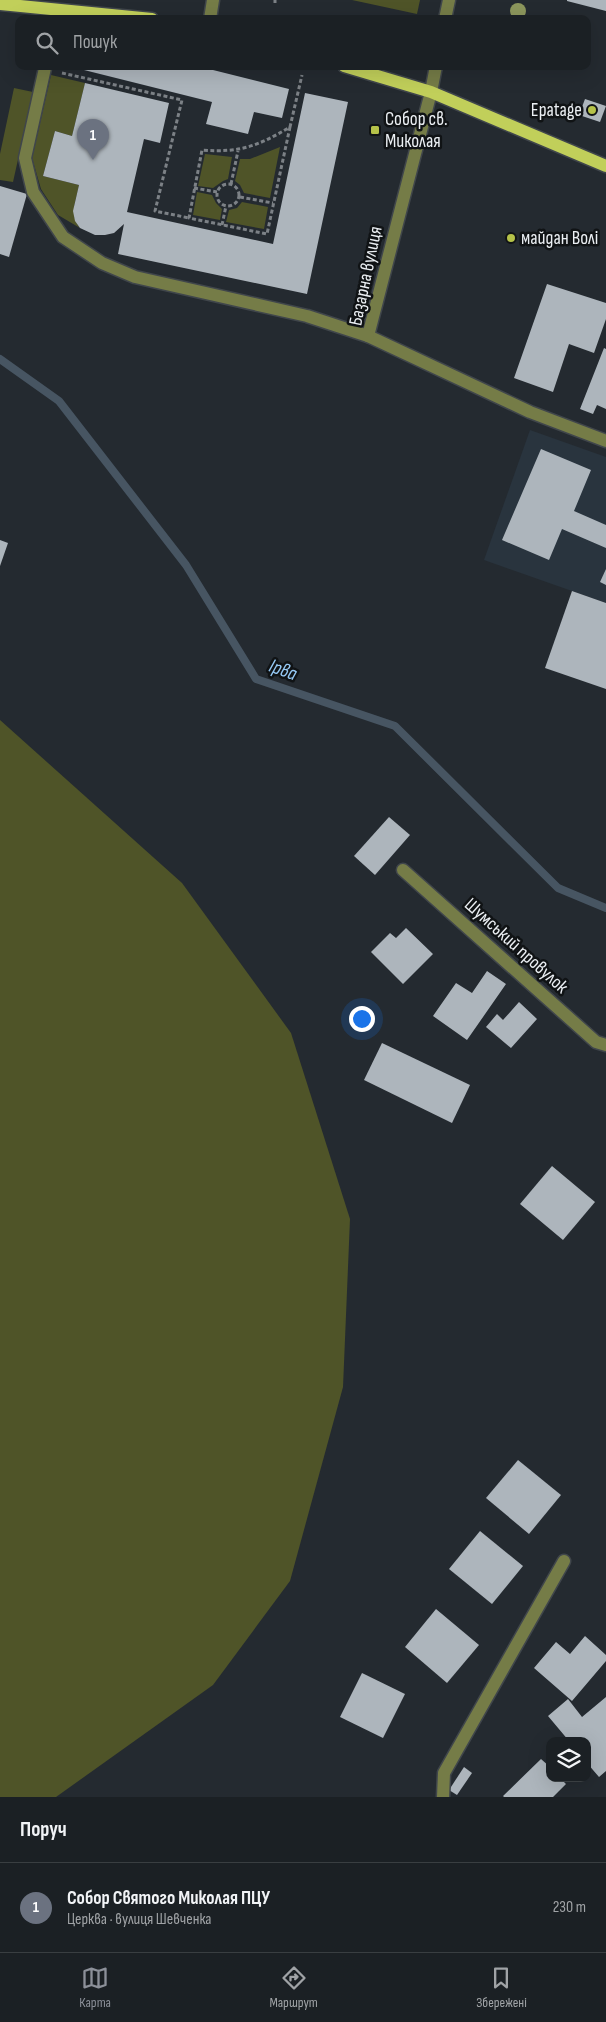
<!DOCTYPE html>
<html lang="uk">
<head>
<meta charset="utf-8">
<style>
  :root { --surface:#1b2024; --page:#282d31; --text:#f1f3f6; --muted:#a0a3a6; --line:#393e41; --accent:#8c9099 }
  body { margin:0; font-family:"Sofia Sans Condensed",sans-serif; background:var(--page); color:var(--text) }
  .controls { position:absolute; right:15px; bottom:15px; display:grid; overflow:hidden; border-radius:10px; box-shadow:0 5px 20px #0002 }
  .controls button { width:45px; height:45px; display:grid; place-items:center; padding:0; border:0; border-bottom:1px solid var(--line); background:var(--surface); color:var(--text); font:25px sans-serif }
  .you { position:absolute; left:361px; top:1018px; width:18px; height:18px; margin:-12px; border:4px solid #fff; border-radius:50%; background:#1a73e8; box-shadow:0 0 0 8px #1a73e833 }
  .badge { display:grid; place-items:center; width:32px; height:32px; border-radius:50%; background:var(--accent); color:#fff; font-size:16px; font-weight:700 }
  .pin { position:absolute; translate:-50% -41px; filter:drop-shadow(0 1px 2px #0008) }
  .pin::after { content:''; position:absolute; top:26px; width:18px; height:15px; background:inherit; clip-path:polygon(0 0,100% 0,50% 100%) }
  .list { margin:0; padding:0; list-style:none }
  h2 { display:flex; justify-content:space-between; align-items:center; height:65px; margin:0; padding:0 20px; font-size:21px }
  h2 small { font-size:16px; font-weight:400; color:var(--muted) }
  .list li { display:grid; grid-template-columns:32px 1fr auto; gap:15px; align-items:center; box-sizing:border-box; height:90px; padding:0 20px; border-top:1px solid var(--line) }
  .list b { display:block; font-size:19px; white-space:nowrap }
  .list p { margin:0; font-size:16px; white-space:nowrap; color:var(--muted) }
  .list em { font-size:16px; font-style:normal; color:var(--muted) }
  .icon { flex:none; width:28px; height:28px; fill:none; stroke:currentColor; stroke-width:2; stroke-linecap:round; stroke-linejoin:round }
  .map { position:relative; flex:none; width:606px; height:1797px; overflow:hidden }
  .search { position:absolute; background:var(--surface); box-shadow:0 5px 20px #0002; left:15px; right:15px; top:15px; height:55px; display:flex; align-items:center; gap:12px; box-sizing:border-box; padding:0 18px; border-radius:10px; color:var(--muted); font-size:19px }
  .sheet { height:155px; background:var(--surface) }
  nav { display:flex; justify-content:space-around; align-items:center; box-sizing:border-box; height:70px; border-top:1px solid var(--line); background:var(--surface); font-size:14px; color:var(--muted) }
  nav a { display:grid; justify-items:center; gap:2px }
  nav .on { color:var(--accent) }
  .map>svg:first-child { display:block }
  .built { fill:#29343e }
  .green { fill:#4f5428 }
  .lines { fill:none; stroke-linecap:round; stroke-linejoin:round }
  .stream { stroke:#475562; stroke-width:8 }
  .building { fill:#adb5bc }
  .minor-casing { stroke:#40464b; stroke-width:15 }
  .major-casing { stroke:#40464b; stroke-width:15 }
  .path { stroke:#7c8186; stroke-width:3; stroke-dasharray:4 2.5; stroke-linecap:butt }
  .minor { stroke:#757c47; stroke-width:12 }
  .major { stroke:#c1cf5a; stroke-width:12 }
  .tree { fill:#8c965c }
  .poi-dot { fill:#b5c249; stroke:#101315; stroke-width:2 }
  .labels { text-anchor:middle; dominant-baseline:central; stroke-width:5; stroke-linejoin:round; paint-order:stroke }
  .poi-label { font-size:19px; fill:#ebeff3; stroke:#101315; text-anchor:start }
  .street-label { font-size:19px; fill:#ebeff3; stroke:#101315 }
  .water-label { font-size:20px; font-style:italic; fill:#95c8f4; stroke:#101315 }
</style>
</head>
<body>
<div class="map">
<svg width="606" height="1797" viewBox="0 0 606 1797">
  <rect width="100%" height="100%" fill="#242a30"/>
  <path class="built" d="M530 430 606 457V603L484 560Z"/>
  <g class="green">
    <path d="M352 0H420L417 14Z"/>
    <path d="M51 75 85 83 72 136 55 131 43 176 79 185C76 201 69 214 80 228L58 215 41 189 32 158Z"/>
    <path d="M14 88 33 92 13 182 0 180V154Z"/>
    <path d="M280 147 270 198 244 193 240 185 235 181 240 159H250Z"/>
    <path d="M205 154 232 157 228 179 223 181 213 188 198 186Z"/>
    <path d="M197 192 212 195 216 203 222 209 220 220 193 215Z"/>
    <path d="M242 202 268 207 264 229 226 222 229 210 237 208Z"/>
    <path d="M0 720 182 883 291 1033 350 1219 343 1387 290 1581 213 1685 56 1797H0Z"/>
  </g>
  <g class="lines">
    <path class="stream" d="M0 359 59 401 186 565 256 679 395 726 558 888 606 908"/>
  </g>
  <g class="building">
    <path d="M567 0H606V11L567 1Z"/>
    <path d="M68 66H197L289 89 282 118 254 112 248 134 206 124 212 102Z"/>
    <path d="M85 83 169 103 160 143 144 139 127 212 273 244 305 93 348 102 307 294 118 254 124 224 114 233 105 235H95L80 228 75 221 73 211 79 185 43 176 55 131 72 136Z"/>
    <path d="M585 99 606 106 600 122 579 115Z"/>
    <path d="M0 186 27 194 9 257 0 254Z"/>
    <path d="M547 284 606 303V319L594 353 569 344 553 392 514 378Z"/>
    <path d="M604 348 606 349V409L597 405 593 414 580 409Z"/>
    <path d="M541 449 591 470 574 511 606 525V548L562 529 549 560 502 540Z"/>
    <path d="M0 540 8 543 0 566Z"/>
    <path d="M606 569V585L600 582Z"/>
    <path d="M572 591 606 603V689L545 668Z"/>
    <path d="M389 817 410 835 375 875 354 856Z"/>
    <path d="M406 928 433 954 403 984 371 952 390 933 396 938Z"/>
    <path d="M487 971 506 984 467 1040 433 1016 456 983 472 993Z"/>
    <path d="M519 1002 537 1019 511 1048 486 1027 497 1014 503 1020Z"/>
    <path d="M382 1043 470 1085 452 1123 364 1080Z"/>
    <path d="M552 1166 595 1202 563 1240 520 1204Z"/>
    <path d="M518 1460 561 1495 529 1534 486 1498Z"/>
    <path d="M480 1531 523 1566 492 1604 449 1569Z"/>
    <path d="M436 1609 479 1645 447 1683 405 1647Z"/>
    <path d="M585 1636 606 1655V1661L572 1701 534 1668 556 1642 570 1654Z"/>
    <path d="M362 1673 405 1694 383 1738 340 1717Z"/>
    <path d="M606 1697V1771L599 1777 587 1763V1741H569L548 1716 568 1699 582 1717Z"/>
    <path d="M541 1759 550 1767V1778H560L566 1784 553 1797H504L503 1796Z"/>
    <path d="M464 1767 472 1773 457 1795 449 1790Z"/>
  </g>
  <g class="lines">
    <g class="minor-casing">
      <g id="minor">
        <path d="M210 19 213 0"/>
        <path d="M445 19 449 0"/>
        <path d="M436 66 431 92 368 336 530 412 606 441"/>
        <path d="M45 68 25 158 33 192 63 237 102 263 135 277 307 316 368 336"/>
        <path d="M403 870 596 1042 606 1045"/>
        <path d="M443 1797 444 1773 564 1561"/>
      </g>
    </g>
    <g class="major-casing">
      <g id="major">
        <path d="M0 4 152 19"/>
        <path d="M344 66 431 92 606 166"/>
      </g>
    </g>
    <g class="path">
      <path d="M275 3V0"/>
      <path d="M62 73 182 100 155 211 189 218"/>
      <path d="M290 127 267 234 189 218 202 150C240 153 258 146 290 127L302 75"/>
      <circle cx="228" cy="195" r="11"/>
      <path d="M231 184 238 151"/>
      <path d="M194 188 217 192"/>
      <path d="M240 197 273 203"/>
      <path d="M222 225 226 206"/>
    </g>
    <use href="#minor" class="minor"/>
    <use href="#major" class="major"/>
  </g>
  <circle class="tree" cx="518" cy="11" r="8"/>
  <g class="poi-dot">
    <circle cx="592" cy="110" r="5"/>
    <rect x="370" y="125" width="10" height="10" rx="2.5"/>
    <circle cx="511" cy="238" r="5"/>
  </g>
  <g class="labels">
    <g class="poi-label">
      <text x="582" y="110" text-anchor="end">Epatage</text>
      <text x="385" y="119">Собор св.<tspan x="385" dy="22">Миколая</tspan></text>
      <text x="521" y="238">майдан Волі</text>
    </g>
    <g class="street-label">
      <text transform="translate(366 276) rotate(-78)">Базарна вулиця</text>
      <text transform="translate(516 946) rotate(42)">Шумський провулок</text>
    </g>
    <g class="water-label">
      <text transform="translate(283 670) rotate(20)">Ірва</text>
    </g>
  </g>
</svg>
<div class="controls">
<button><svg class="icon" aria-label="layers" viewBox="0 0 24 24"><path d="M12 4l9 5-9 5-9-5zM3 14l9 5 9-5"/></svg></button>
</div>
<div class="you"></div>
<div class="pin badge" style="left:93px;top:160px;background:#6b7280">1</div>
<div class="search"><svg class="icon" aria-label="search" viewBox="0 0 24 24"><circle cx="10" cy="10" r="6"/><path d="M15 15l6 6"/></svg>Пошук</div>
</div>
<section class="sheet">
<h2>Поруч<small></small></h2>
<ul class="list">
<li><span class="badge" style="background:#6b7280">1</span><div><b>Собор Святого Миколая ПЦУ</b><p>Церква · вулиця Шевченка</p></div><em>230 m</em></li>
</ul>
</section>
<nav>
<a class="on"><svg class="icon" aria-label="map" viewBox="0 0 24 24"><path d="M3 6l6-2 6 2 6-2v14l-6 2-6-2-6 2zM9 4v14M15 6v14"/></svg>Карта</a>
<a><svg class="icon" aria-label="directions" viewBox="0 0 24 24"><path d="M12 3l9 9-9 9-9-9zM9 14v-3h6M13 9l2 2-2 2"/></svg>Маршрут</a>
<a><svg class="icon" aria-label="saved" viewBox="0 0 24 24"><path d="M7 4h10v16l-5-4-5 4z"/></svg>Збережені</a>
</nav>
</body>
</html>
